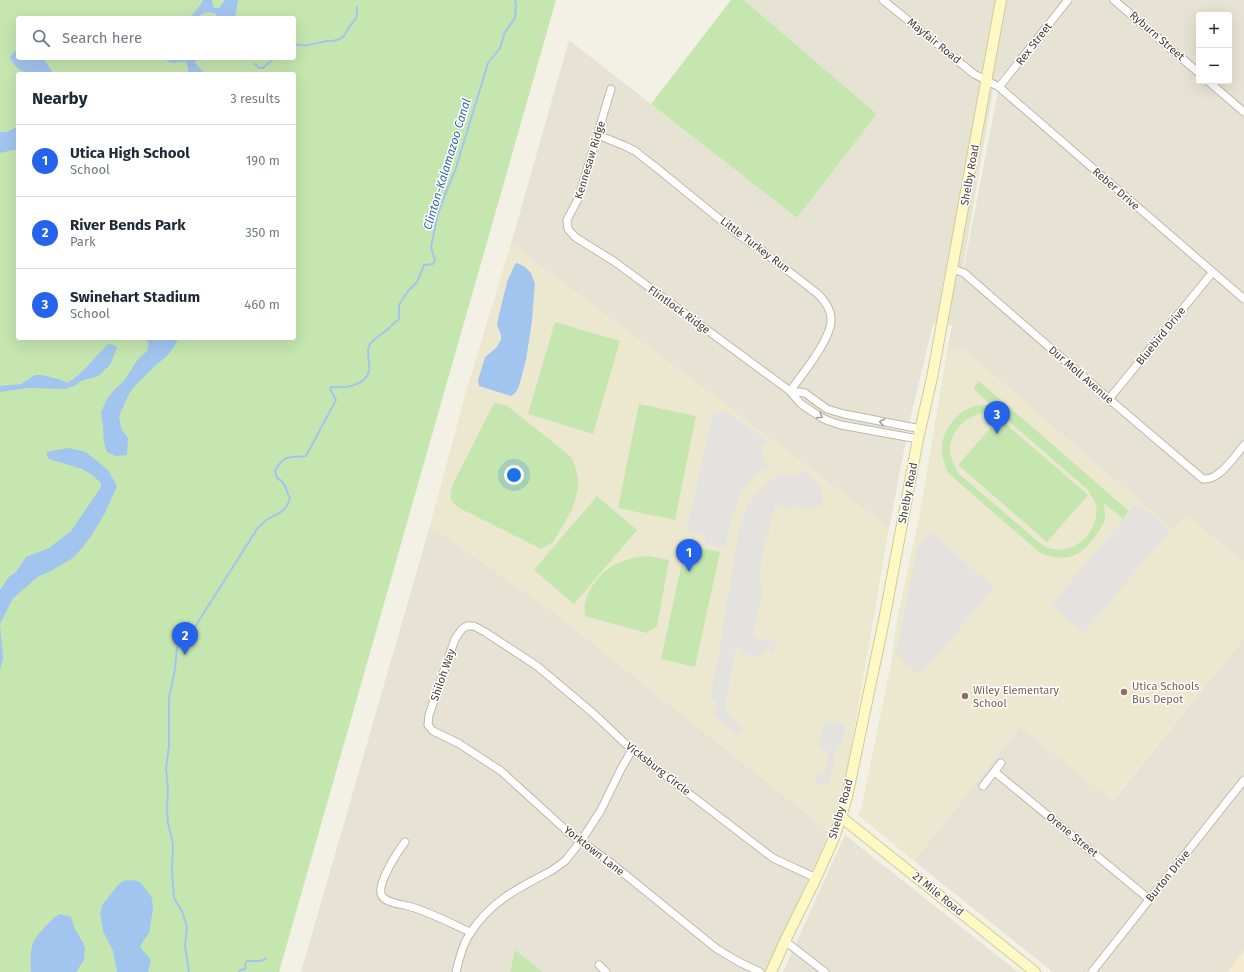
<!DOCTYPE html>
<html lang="en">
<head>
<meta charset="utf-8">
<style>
  :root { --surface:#fff; --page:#f2f2f3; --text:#1f2937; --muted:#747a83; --line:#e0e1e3; --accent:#2563eb }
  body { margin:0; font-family:"Fira Sans",sans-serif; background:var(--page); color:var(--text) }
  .controls { position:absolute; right:12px; top:12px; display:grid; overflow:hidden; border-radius:4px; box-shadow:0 4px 16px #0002 }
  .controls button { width:36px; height:36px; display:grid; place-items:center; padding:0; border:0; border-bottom:1px solid var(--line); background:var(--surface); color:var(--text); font:20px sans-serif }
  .you { position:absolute; left:514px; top:475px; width:14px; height:14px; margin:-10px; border:3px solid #fff; border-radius:50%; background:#1a73e8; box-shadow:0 0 0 6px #1a73e833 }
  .badge { display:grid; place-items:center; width:26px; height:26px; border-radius:50%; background:var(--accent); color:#fff; font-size:13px; font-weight:700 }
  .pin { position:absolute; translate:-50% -33px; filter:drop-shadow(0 1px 2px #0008) }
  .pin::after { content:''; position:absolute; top:21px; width:14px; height:12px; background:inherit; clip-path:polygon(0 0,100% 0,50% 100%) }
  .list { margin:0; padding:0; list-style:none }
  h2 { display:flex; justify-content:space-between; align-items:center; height:52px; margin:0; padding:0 16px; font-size:17px }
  h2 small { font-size:13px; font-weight:400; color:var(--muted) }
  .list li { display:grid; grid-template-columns:26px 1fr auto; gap:12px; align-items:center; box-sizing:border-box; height:72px; padding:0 16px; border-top:1px solid var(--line) }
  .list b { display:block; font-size:15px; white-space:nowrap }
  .list p { margin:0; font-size:13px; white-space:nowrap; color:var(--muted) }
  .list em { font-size:13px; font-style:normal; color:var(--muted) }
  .icon { flex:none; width:22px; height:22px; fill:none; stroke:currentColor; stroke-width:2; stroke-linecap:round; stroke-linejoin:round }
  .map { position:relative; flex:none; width:1244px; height:972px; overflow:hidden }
  .search { position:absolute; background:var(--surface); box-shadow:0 4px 16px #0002; left:16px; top:16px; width:280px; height:44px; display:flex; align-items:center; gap:10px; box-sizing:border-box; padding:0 14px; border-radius:4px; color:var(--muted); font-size:15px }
  .panel { position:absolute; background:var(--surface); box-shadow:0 4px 16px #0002; left:16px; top:72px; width:280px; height:268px; border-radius:4px }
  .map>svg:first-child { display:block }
  .residential { fill:#e6e3d4; fill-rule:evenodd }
  .commercial { fill:#f4ebd1 }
  .education { fill:#ece8d0 }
  .green { fill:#c5e6af; fill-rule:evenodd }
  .parking { fill:#e3e2de }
  .water { fill:#a2c5ef }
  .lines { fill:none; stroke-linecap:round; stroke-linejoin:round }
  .stream { stroke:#a2c5ef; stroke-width:2 }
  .street-casing { stroke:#beb9a8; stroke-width:9 }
  .secondary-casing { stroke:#d2cb96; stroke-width:12 }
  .street { stroke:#fff; stroke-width:7 }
  .secondary { stroke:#fef8c4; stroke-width:10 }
  .oneway { stroke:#a2a09a }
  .education-dot { fill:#8d6e63; stroke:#fff; stroke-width:1.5 }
  .labels { text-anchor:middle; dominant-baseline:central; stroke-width:3; stroke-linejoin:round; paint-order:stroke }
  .street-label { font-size:11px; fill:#454135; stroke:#fff }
  .education-label { font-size:11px; fill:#785e54; stroke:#fff; text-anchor:start }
  .water-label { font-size:12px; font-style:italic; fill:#3067af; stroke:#fff }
</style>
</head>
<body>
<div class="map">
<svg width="1244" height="972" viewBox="0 0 1244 972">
  <rect width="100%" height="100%" fill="#f3f0e6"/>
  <g class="residential">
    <path d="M744 0H1066L994 84 957 302 999 87 1071 0H1244V562L1186 516 1173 530 965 351 948 346 952 325 933 324 910 420 889 528 511 244 569 40 797 218 877 114ZM1199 15H1229V81H1199Z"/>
    <path d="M429 529 442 534 551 610 830 832 765 972H543L515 951 510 972H301Z"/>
    <path d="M1244 638V951L1227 972H1053L914 861 1020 727 1113 800Z"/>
    <path d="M845 835 1018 972H783Z"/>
  </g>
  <path class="commercial" d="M1244 951V972H1227Z"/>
  <g class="education">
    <path d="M511 244 889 528 844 789 830 832 551 610 442 534 429 529 467 388Z"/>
    <path d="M948 346 965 351 1173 530 1186 516 1244 562V638L1112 800 1020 727 914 861 858 815 861 808 866 786 891 664 897 620 919 518Z"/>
  </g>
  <g class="green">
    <path d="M0 0H556L279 972H0ZM18 18H294V58H18ZM18 74H294V338H18Z"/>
    <path d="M731 0H744L877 114 797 218 651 104Z"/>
    <path d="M555 322 620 341 593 434 528 414Z"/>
    <path d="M979 381 1129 511 1123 519 1104 503C1104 508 1106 514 1105 519 1103 525 1098 533 1094 538 1080 558 1062 563 1039 552L948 473C945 465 941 456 942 446 943 431 955 415 969 408 975 405 984 405 991 405L973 388ZM985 413 996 414 1005 418 1088 490C1090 494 1093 498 1095 501 1103 526 1078 555 1053 549 1049 549 1045 546 1041 544L958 473C955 466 951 459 950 452 949 436 961 420 976 415 978 414 982 413 985 413Z"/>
    <path d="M494 403 506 405 564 451 571 457 575 466 578 478V489L575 500 572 510 553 542 541 549 459 508C450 501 449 498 452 486Z"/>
    <path d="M639 404 696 416 675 520 618 508Z"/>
    <path d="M999 418 1088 495 1047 542 958 465Z"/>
    <path d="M597 496 637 530 574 604 534 570Z"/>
    <path d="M686 545 720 552 695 667 661 659Z"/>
    <path d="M648 556 669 560 657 626 647 633 585 616C582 598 594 579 609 568 620 560 634 557 648 556Z"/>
    <path d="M515 950 543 972H510Z"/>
  </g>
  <g class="parking">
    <path d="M725 411 768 441 764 445 761 447 765 461 771 466 758 473 742 490 731 520 725 548 704 544 706 536 705 534 702 533 691 532 687 526 714 413Z"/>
    <path d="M805 470 822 489V506L803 509 800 505 797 504 791 509 775 506 768 537 765 539 759 577 763 589 753 637 776 642 773 653 763 651 762 658 741 653 742 648 736 647 725 706 726 711 729 716 744 729 738 736 715 716 714 712 717 701 710 700 721 642 735 550 742 518 748 504 756 494 764 486 774 478 785 473 793 477Z"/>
    <path d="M1137 503 1170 530 1084 633 1051 605Z"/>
    <path d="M930 532 994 587 925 670 918 674 897 655 896 653 917 550Z"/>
    <path d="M824 721 845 725 841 745H837L829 786 816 783 818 772 825 773 829 751 819 749Z"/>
  </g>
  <g class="water">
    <path d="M203 0H212V2L214 8H219L225 0H238L235 18H217L216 14C209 11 202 12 198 18H187C194 15 199 7 203 0Z"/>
    <path d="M18 51V58H43L54 74C36 74 18 77 10 57L14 52Z"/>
    <path d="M164 58H197L195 63 205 74H188V67L186 62C178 61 170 66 164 58Z"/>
    <path d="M18 126V149L0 153V132H7Z"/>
    <path d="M517 263 525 267 531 273 535 284 534 294 532 321 526 360 519 386 516 392 511 396 479 386 478 380 485 357 496 348 501 340V335L497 325 498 319 507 282 515 264Z"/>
    <path d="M141 338H179L173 348 168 355 156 365 133 388 129 394 119 416 121 428 128 438 127 455 116 456 107 452 104 443 103 427 101 412 107 399 114 390 124 381 138 359 147 351 149 343 145 339Z"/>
    <path d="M109 344 114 345 117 348 110 365 98 376 81 381 74 386 65 389 28 388 0 392V386L21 384 35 375H42L62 380 67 383C84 374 94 356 109 344Z"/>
    <path d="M69 448 86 452 108 470 117 486 106 511 92 535 82 548 73 558 51 571 39 576 20 592 12 600 0 624V590L9 577 16 572 26 557 49 548 71 531 101 487V483L91 474 82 469 49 459 46 454 50 451Z"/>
    <path d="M0 625 3 658 0 671Z"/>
    <path d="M131 880 138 881 142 884 152 898 153 909 149 933 142 943 140 947 151 960 148 972H117L113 951 103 931 100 913 103 904 118 885 123 881Z"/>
    <path d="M60 914 71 917 75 929 83 943 85 948 84 960 76 972H31C30 948 30 941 48 924 52 920 55 916 60 914Z"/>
  </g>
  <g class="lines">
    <g class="stream">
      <path d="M294 44C305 47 312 44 322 42 327 40 332 42 337 40 344 38 345 34 348 29 354 18 358 22 357 7"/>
      <path d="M255 64 259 68H263L274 58"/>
      <path d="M189 972 185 946 187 927 182 911 174 898 172 871 173 844 168 823 167 809 168 789 166 769 169 745V698L175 669 177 648 191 633 257 529C259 527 262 524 264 522 275 513 286 514 290 498 284 489 288 484 277 478L275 471C285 453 290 458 306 456L336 400 330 389 331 387C344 388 365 387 369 371 371 364 366 354 369 346 372 339 381 335 387 330 391 326 395 322 399 319V305L408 291 417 282 424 265 433 264 435 260 431 248 437 217 446 192 455 171 488 63 500 48 505 32 515 18 516 4 515 0"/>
      <path d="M239 972 240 970 245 969 246 967 245 964 247 961H260L266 959"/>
    </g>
    <g class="street-casing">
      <g id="street">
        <path d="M883 0 974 74 999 87 1244 299"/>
        <path d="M1114 0 1199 73"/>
        <path d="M1208 81 1244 112"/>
        <path d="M999 87 1068 0"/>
        <path d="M611 89 579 197 567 220 568 229 575 237 615 262 790 391 801 404 822 418 829 421 841 425 918 439"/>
        <path d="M598 135 625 146 635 151 658 169 739 235 760 249 818 294C825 301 831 309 831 319 832 338 802 375 790 391"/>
        <path d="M953 269 964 273 1109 399 1203 479C1219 481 1235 456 1244 445"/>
        <path d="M790 391 805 393 827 409 844 414 921 429"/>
        <path d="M1109 399 1212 273"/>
        <path d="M995 772 1149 899"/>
        <path d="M983 786 1001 763"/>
        <path d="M405 842C398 851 378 882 381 894 384 903 400 904 408 906 430 912 450 923 470 932"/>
        <path d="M785 941 825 972"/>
        <path d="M599 965 606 972"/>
        <path d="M456 972C459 959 463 943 471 932 491 901 520 887 551 871L565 861 581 841 601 810 621 769 632 750"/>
        <path d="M760 972 739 962 717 949 611 863 568 832 501 771 458 743 433 731 428 725 429 715 455 639 462 629 467 626H474L485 632 537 666 594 714 632 750 773 858 816 878"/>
        <path d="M1092 972 1244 780"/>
      </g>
    </g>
    <g class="secondary-casing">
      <g id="secondary">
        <path d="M841 817 1035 972"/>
        <path d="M771 972 785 941 816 878 834 838 847 797 884 620 918 439 932 378 1001 0"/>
      </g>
    </g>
    <use href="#street" class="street"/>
    <use href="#secondary" class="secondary"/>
  </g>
  <defs><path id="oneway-chevron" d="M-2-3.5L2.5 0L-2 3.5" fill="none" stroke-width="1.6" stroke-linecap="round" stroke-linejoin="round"/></defs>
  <g class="oneway">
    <use href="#oneway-chevron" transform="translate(820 416) rotate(32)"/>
    <use href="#oneway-chevron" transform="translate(882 422) rotate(-169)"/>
  </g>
  <g class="education-dot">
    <circle cx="1124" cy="692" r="4"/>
    <circle cx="965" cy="696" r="4"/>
  </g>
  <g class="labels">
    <g class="street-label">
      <text transform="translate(1157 36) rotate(41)">Ryburn Street</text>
      <text transform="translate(934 41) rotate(39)">Mayfair Road</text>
      <text transform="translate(1034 44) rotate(-52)">Rex Street</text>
      <text transform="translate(590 160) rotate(-73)">Kennesaw Ridge</text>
      <text transform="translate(970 175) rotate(-80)">Shelby Road</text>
      <text transform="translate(1116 189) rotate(41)">Reber Drive</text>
      <text transform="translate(755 245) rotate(37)">Little Turkey Run</text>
      <text transform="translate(679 310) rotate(36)">Flintlock Ridge</text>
      <text transform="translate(1161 336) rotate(-51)">Bluebird Drive</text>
      <text transform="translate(1081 375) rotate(41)">Dur Moll Avenue</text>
      <text transform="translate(908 493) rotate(-79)">Shelby Road</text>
      <text transform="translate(443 675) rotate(-71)">Shiloh Way</text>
      <text transform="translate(658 769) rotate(38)">Vicksburg Circle</text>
      <text transform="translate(841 809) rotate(-74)">Shelby Road</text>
      <text transform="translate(1072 835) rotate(39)">Orene Street</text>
      <text transform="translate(594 851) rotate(38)">Yorktown Lane</text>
      <text transform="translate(1168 876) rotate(-51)">Burton Drive</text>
      <text transform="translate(938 894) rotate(39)">21 Mile Road</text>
    </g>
    <g class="education-label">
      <text x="1132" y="686">Utica Schools<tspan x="1132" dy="13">Bus Depot</tspan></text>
      <text x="973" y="690">Wiley Elementary<tspan x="973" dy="13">School</tspan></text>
    </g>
    <g class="water-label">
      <text transform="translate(447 164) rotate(-73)">Clinton-Kalamazoo Canal</text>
    </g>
  </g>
</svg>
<div class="controls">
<button>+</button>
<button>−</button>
</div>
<div class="you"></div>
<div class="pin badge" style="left:689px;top:572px">1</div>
<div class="pin badge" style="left:185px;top:655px">2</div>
<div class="pin badge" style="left:997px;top:434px">3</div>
<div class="search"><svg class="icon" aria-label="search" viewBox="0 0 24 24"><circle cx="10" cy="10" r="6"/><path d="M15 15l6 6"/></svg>Search here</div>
<section class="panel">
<h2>Nearby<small>3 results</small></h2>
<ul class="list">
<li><span class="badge">1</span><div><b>Utica High School</b><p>School</p></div><em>190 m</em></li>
<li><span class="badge">2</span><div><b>River Bends Park</b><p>Park</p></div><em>350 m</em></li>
<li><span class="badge">3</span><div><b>Swinehart Stadium</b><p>School</p></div><em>460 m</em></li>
</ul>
</section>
</div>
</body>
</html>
